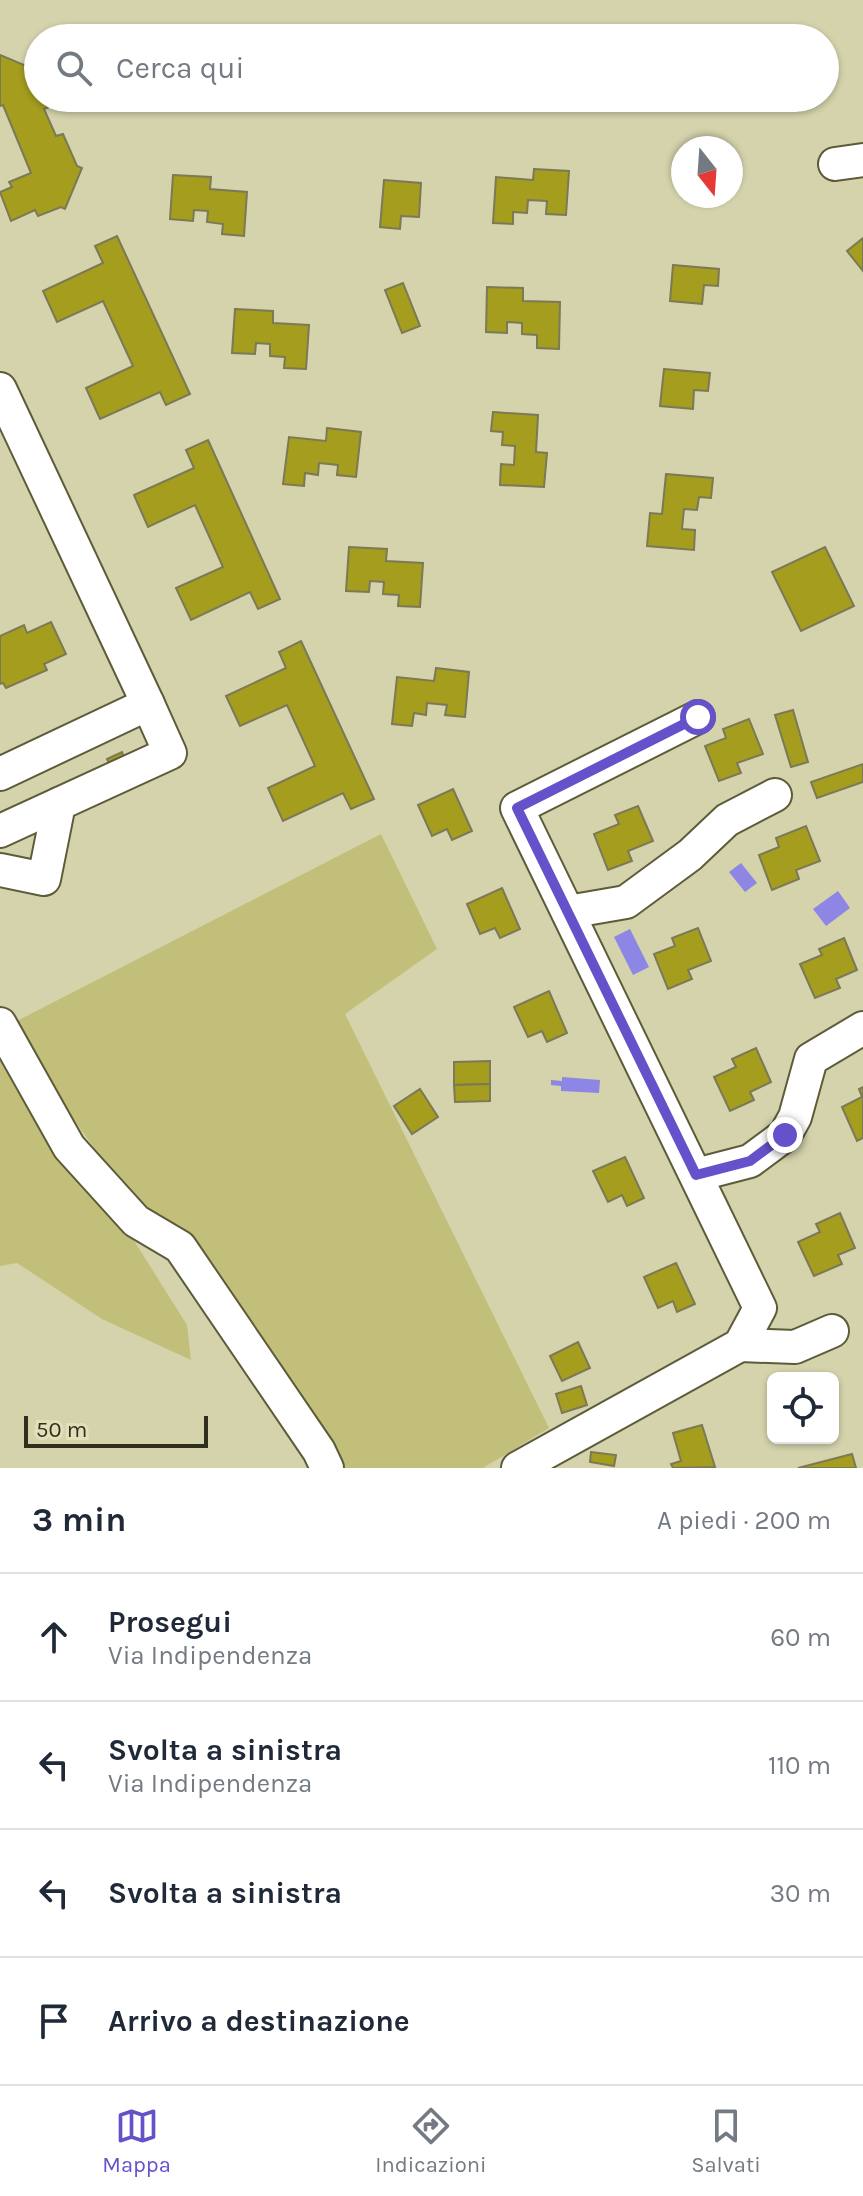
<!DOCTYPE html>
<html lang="it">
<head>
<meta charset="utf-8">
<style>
  :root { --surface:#fff; --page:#f6f6f7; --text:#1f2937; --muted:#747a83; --line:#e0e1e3; --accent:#6552cb }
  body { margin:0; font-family:Karla,sans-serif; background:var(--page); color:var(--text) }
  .controls { position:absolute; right:24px; bottom:24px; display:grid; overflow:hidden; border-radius:12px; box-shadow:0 2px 6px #0004 }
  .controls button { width:72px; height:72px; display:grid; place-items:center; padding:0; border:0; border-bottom:2px solid var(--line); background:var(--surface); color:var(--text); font:40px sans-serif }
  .compass { position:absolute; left:671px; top:136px; width:72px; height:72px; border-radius:50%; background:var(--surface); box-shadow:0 2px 6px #0004; rotate:163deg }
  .scale { position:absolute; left:24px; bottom:20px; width:184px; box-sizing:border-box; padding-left:8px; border:4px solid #2f2f20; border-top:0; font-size:22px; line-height:28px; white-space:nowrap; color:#2f2f20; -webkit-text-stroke:6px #e1e0b9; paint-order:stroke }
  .stop { position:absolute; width:24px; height:24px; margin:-18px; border:6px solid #6552cb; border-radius:50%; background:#fff }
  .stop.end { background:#6552cb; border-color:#fff; box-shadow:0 2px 8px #0008 }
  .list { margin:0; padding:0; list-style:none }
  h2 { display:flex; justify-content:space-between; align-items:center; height:104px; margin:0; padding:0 32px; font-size:34px }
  h2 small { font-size:26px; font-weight:400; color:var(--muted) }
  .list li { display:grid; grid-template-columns:52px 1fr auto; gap:24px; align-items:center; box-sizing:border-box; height:128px; padding:0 32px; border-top:2px solid var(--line) }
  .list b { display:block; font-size:30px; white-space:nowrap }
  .list p { margin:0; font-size:26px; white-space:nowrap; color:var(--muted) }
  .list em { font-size:26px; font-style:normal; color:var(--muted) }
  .icon { flex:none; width:44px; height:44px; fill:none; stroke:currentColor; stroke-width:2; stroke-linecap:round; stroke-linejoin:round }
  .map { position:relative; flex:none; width:863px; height:1468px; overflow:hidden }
  .search { position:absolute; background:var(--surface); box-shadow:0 2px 6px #0004; left:24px; right:24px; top:24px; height:88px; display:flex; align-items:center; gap:20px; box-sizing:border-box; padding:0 28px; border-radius:44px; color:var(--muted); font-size:30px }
  .sheet { height:616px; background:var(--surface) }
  nav { display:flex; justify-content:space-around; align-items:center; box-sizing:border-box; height:112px; border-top:2px solid var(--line); background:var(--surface); font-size:22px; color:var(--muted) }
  nav a { display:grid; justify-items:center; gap:4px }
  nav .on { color:var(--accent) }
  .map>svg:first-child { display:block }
  .green { fill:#c2bf7b }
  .water { fill:#8d86e4 }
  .building { fill:#a59d1e; stroke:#7b7956; stroke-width:2 }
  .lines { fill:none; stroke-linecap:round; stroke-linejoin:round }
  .minor-casing { stroke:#5d5b39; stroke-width:36 }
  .minor { stroke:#fff; stroke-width:32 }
  .route { stroke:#6552cb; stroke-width:10 }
</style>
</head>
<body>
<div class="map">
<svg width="863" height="1468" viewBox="0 0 863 1468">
  <rect width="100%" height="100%" fill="#d4d3ac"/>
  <g class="green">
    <path d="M381 834 437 949 345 1014 549 1428 483 1468H343L129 1197 62 1103 15 1022Z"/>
    <path d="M0 1051 116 1212 187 1325 191 1360 102 1319 17 1263 0 1266Z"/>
  </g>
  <g class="water">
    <path d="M741 863 757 883 745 892 729 872Z"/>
    <path d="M838 891 850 908 826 926 813 909Z"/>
    <path d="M630 929 649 967 633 975 614 937Z"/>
    <path d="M562 1077 600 1080 599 1093 561 1091V1086L551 1085V1080L562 1081Z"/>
  </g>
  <g class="building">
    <path d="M0 55 36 70 34 75 38 83V98H45L49 107 44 109 56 136 63 134 77 166 82 168 65 209 61 207 38 216 35 210 11 221 0 192 12 187 9 182 31 173 3 105 0 106Z"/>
    <path d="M502 98H522L521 104 502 103Z"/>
    <path d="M534 169 569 171 566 215 546 214 547 201 528 200 527 213 513 212V224L493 223 496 177 533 180Z"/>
    <path d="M173 175 211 177 210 189 247 192 244 236 222 234 223 224 207 222 208 211 194 210 193 221 170 219Z"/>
    <path d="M384 180 421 183 419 217 401 216 400 229 380 227Z"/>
    <path d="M117 236 190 394 166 405 160 392 100 419 86 388 133 366 103 301 57 322 43 291 103 263 95 246Z"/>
    <path d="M863 238V271L847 251Z"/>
    <path d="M673 265 719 269 718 286 704 285 702 304 670 301Z"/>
    <path d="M403 283 420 326 402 333 385 290Z"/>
    <path d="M487 287 523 288V301L560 302 559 349 537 348V335L522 334V323L507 322V333L486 332Z"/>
    <path d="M235 309 273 311V323L309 325 306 369 284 368 285 357 270 356V344L256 343 255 354 232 353Z"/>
    <path d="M664 369 710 373 708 391 694 390 693 409 660 406Z"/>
    <path d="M493 412 538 415 536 452 547 453 544 487 500 485 501 464 514 465 515 446 502 445 503 432 491 431Z"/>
    <path d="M327 428 361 432 356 477 337 475 338 465 319 463 318 475 305 473 304 486 283 484 289 437 326 441Z"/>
    <path d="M208 440 280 599 258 609 250 592 191 620 176 588 223 567 195 505 148 527 134 495 194 468 186 450Z"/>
    <path d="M666 474 713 478 711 498 699 497 697 510 684 509 682 529 695 530 694 550 647 546 650 513 662 514Z"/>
    <path d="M349 547 387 549 386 561 423 563 420 607 398 606 399 595 383 594 384 582 370 581 369 592 346 591Z"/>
    <path d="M825 547 854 606 801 631 772 572Z"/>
    <path d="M51 622 66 654 44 664 47 670 6 688 3 683 0 684V636L24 625 27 633Z"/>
    <path d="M301 641 374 799 351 809 343 793 283 821 268 788 315 766 287 705 240 726 226 696 286 668 279 652Z"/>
    <path d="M436 668 469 672 465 717 445 715 447 705 427 703 426 715 414 713 412 726 392 724 397 677 434 681Z"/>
    <path d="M793 710 808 762 791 767 775 715Z"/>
    <path d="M749 719 763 754 737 763 741 773 719 781 705 746 726 738 723 729Z"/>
    <path d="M122 752 125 760 111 767 107 759Z"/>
    <path d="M863 764V782L817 798 811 782Z"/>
    <path d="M453 789 472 831 452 840 447 829 432 836 418 805Z"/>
    <path d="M638 806 653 841 628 851 632 861 608 870 594 834 619 824 615 815Z"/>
    <path d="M806 826 820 861 796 870 799 879 772 890 759 855 779 847 776 838Z"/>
    <path d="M502 888 520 929 500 938 495 928 480 934 467 904Z"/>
    <path d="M698 928 711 961 688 970 692 979 668 989 654 954 675 946 672 938Z"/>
    <path d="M844 938 857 970 836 979 840 988 815 998 800 964 822 955 819 949Z"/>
    <path d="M549 991 567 1033 547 1042 542 1031 528 1037 514 1007Z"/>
    <path d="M756 1048 771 1082 750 1092 754 1100 730 1111 714 1077 736 1067 732 1059Z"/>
    <path d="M490 1061V1084L454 1085V1062Z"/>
    <path d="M490 1084V1101L455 1102 454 1085Z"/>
    <path d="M863 1087V1138L857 1141 842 1107 862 1097 859 1089Z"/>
    <path d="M420 1089 438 1117 412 1134 394 1106Z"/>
    <path d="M625 1157 644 1198 627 1206 622 1195 608 1202 593 1171Z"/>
    <path d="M840 1213 855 1248 838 1255 842 1264 814 1276 798 1242 820 1232 816 1224Z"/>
    <path d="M676 1263 695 1304 677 1312 673 1301 658 1308 644 1277Z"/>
    <path d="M578 1342 590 1368 562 1381 550 1356Z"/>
    <path d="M581 1386 587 1405 562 1413 556 1394Z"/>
    <path d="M702 1425 715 1467 673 1468 671 1464 681 1461 673 1433Z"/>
    <path d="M591 1452 616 1455 614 1466 590 1462Z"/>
    <path d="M852 1454 856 1468H798Z"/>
  </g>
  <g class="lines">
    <g class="minor-casing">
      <g id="minor">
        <path d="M835 164 863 160"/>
        <path d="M0 389 148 704 0 774"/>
        <path d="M0 831 170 753 148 704"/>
        <path d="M0 870 44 879 59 804"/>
        <path d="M568 912 626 902 690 855 727 820 775 795"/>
        <path d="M0 1024 69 1147 136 1221 180 1247 319 1451 327 1468"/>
        <path d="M696 1175 750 1161 785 1135 795 1117 811 1059 863 1028"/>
        <path d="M740 1345 795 1347 832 1331"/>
        <path d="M518 1468 740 1345 760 1308 517 808 698 717"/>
      </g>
    </g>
    <use href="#minor" class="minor"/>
  </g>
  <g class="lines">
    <path class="route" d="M698 717 517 808 696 1175 750 1161 785 1135"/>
  </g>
</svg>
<div class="controls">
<button><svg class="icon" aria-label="locate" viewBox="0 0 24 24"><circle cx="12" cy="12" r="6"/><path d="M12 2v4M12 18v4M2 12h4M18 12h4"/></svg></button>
</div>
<svg class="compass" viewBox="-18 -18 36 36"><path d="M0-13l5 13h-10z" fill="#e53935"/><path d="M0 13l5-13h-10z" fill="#747a83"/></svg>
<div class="scale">50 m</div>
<div class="stop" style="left:698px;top:717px"></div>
<div class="stop end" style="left:785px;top:1135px"></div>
<div class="search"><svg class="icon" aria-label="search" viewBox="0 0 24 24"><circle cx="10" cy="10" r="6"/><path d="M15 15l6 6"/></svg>Cerca qui</div>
</div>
<section class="sheet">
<h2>3 min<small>A piedi · 200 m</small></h2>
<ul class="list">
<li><svg class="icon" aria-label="ahead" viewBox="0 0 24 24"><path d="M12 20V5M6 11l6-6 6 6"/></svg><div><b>Prosegui</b><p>Via Indipendenza</p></div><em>60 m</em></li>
<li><svg class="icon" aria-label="left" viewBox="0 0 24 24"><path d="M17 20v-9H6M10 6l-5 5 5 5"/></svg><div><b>Svolta a sinistra</b><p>Via Indipendenza</p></div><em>110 m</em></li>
<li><svg class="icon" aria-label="left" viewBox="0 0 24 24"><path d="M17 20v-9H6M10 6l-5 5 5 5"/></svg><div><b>Svolta a sinistra</b></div><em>30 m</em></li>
<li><svg class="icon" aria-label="arrive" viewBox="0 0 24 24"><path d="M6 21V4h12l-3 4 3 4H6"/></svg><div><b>Arrivo a destinazione</b></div></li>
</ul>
</section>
<nav>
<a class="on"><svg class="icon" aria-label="map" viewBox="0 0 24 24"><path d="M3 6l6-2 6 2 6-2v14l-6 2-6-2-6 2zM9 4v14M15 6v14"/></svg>Mappa</a>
<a><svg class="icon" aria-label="directions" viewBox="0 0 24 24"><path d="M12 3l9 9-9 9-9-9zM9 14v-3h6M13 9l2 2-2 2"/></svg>Indicazioni</a>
<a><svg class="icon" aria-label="saved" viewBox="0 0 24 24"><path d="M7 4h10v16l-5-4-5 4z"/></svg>Salvati</a>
</nav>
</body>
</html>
